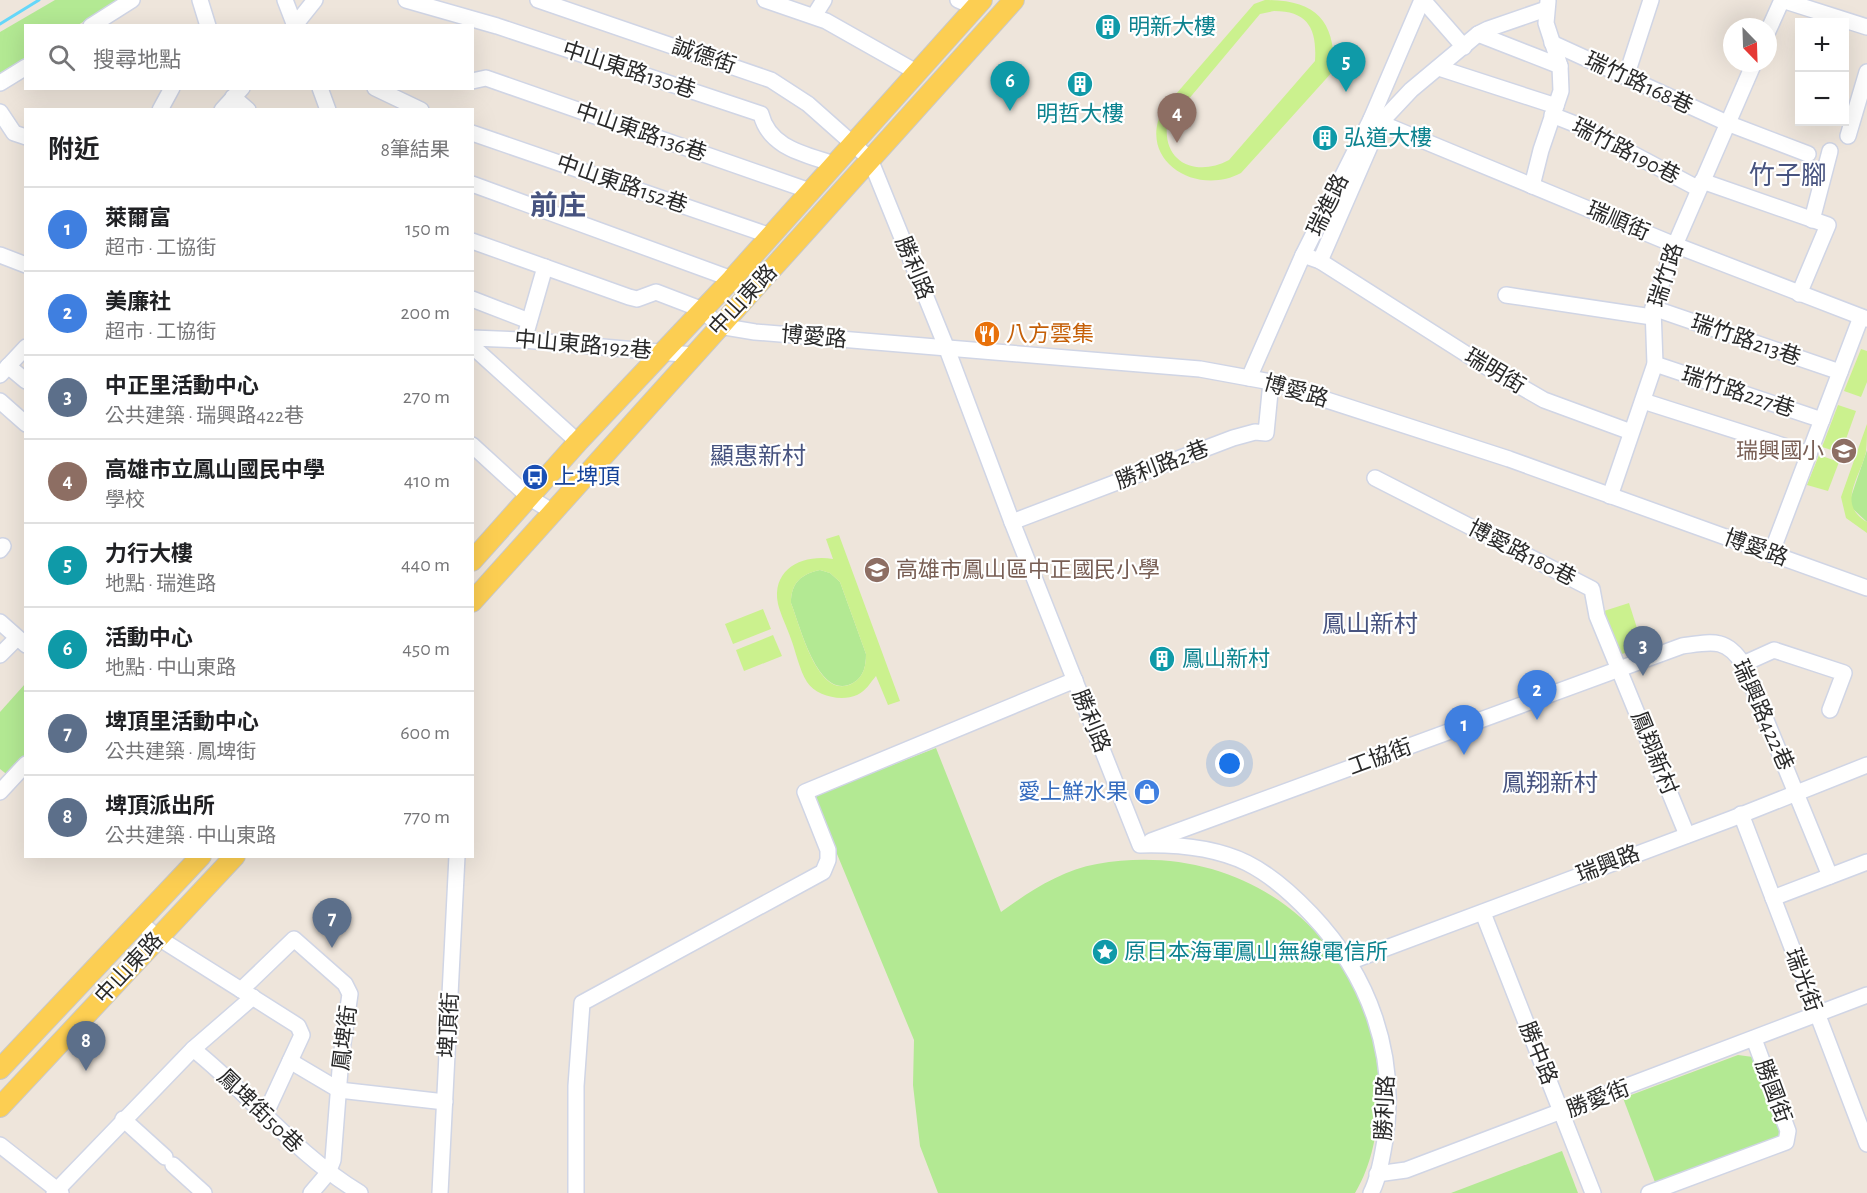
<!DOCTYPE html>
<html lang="zh-TW">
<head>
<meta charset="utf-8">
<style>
  :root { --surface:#fff; --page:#f6f6f6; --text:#202124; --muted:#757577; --line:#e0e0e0; --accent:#7c3aed }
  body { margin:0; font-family:"Alegreya Sans","Noto Sans TC",sans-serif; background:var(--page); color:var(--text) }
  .controls { position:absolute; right:18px; top:18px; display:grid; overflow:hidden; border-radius:0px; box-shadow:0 6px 24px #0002 }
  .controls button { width:54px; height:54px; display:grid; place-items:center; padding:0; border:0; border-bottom:2px solid var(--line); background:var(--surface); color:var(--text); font:30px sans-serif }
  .compass { position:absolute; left:1723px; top:18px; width:54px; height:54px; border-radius:50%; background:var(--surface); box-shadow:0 6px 24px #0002; rotate:157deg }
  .you { position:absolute; left:1230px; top:764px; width:21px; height:21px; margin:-15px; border:4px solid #fff; border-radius:50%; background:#1a73e8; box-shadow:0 0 0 9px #1a73e833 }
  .badge { display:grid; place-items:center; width:39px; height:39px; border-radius:50%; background:var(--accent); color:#fff; font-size:20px; font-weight:700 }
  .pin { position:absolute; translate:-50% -50px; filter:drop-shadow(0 2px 3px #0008) }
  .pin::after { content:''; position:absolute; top:32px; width:21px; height:18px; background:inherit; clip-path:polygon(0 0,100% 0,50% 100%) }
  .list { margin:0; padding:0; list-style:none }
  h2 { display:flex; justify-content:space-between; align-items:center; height:78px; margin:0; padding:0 24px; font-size:26px }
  h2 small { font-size:20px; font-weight:400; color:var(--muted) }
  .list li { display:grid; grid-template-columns:39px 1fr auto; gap:18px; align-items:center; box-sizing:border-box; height:84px; padding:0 24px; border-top:2px solid var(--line) }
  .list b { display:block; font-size:22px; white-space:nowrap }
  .list p { margin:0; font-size:20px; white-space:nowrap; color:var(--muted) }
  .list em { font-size:20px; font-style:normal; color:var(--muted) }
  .icon { flex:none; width:33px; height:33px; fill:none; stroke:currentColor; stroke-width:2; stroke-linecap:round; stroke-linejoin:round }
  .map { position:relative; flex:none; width:1867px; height:1193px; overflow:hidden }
  .search { position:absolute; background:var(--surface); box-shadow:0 6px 24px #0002; left:24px; top:24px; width:450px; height:66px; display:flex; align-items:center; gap:15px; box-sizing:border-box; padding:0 21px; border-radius:0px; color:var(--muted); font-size:22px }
  .panel { position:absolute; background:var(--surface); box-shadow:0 6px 24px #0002; left:24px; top:108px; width:450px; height:750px; border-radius:0px }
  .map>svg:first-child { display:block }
  .green { fill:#b3e993 }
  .pitch { fill:#cbf18e; fill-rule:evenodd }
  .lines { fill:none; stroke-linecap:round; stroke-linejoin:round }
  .stream { stroke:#65d7f9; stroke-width:3 }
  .minor-casing { stroke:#d0d5e5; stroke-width:18 }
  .major-casing { stroke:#c8c8c8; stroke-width:22 }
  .minor { stroke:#fff; stroke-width:15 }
  .major { stroke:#fcce52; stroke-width:20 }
  .labels { text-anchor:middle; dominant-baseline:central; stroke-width:4.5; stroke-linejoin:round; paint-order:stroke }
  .culture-label { font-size:22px; fill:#0d838f; stroke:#fff; text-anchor:start }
  .street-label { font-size:22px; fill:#2a2a2a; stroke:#fff }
  .food-label { font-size:22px; fill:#c56008; stroke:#fff; text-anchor:start }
  .education-label { font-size:22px; fill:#785e54; stroke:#fff; text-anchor:end }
  .transit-label { font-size:22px; fill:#164399; stroke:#fff; text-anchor:start }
  .shop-label { font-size:22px; fill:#366cbe; stroke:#fff; text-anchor:end }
  .neighbourhood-label { font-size:24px; fill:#47537f; stroke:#fff }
  .quarter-label { font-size:26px; fill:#47537f; stroke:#fff }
  .district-label { font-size:28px; font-weight:bold; fill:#47537f; stroke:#fff }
</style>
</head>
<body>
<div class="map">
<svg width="1867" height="1193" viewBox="0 0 1867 1193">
  <rect width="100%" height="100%" fill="#eee5db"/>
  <g class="green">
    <path d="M55 0H119L78 25 26 26 25 59 0 74V32Z"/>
    <path d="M1867 450V522L1851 507V497Z"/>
    <path d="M820 570 830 573 840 582 866 654C866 665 864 677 853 683 818 702 800 625 791 603 791 583 801 574 820 570Z"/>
    <path d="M25 684V758L9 776 0 769V712Z"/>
    <path d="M936 748 1001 912C1030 891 1062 870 1097 864 1232 840 1354 921 1376 1057 1383 1098 1378 1156 1355 1193H938L920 1146 913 1085 914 1040 813 796Z"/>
    <path d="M1738 1055 1753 1057 1782 1131 1778 1140 1656 1185 1623 1098Z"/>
    <path d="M1562 1151 1578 1193H1451Z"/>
  </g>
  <g class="pitch">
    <path d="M1265 0C1316 0 1335 20 1334 70L1241 173C1196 197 1136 160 1163 109L1254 4ZM1274 11C1309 11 1317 30 1315 61L1229 160C1198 177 1163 164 1167 125L1260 14Z"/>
    <path d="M1861 349 1867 351V382L1861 397 1844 391Z"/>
    <path d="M1838 405 1856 411 1841 453 1822 447Z"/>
    <path d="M1867 424C1867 433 1867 443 1866 452 1860 478 1836 504 1867 522V533L1846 518 1841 497Z"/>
    <path d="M1819 455 1839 462 1828 491 1807 485Z"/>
    <path d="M839 535 900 701 888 705 876 676C870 683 866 691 857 695 841 702 816 696 807 682 799 669 796 652 791 639 787 627 781 616 778 604 771 568 804 554 833 559L826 539ZM820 570 830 573 840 582 866 654C866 665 864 677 853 683 818 703 800 625 791 603 791 583 801 574 820 570Z"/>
    <path d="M1629 603 1643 647 1619 655 1604 611Z"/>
    <path d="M763 609 771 629 733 644 725 624Z"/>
    <path d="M773 635 782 656 744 671 736 650Z"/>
  </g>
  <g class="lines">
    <path class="stream" d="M0 24 39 0"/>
    <g class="minor-casing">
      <g id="minor">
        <path d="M200 0 208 26"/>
        <path d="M285 0 295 26"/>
        <path d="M406 0 497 26 761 114C769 148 805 154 834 164"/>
        <path d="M538 0 771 80 808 104 870 159 947 349 1012 522 1140 845C1176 844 1214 847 1247 863 1271 875 1293 895 1311 914 1370 976 1398 1055 1385 1140 1382 1157 1379 1178 1371 1193"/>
        <path d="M765 0 826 21 918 73"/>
        <path d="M958 0 976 8"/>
        <path d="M1423 0 1464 47"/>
        <path d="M814 16 824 0"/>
        <path d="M295 25 315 0"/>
        <path d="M91 26 132 0"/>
        <path d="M1768 31 1782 0 1867 27"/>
        <path d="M1478 34 1560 66"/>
        <path d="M1552 43 1727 123 1808 154"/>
        <path d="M1439 68 1556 106"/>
        <path d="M1626 77 1651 0"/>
        <path d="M472 81 486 78 810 191"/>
        <path d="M0 83 26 67"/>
        <path d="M320 88 328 110"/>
        <path d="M375 88 421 110"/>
        <path d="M233 97 248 110"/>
        <path d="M160 110 172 88"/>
        <path d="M222 110 242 88"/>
        <path d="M0 112 14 133 26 137"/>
        <path d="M1552 115 1580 126 1699 189"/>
        <path d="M1371 119 1675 245 1867 319"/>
        <path d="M472 133 771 236"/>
        <path d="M1848 136 1867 72"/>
        <path d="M1702 181 1828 225 1799 294"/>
        <path d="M472 184 732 279 749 295"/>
        <path d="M1532 186 1541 150 1561 91 1560 66 1546 23 1548 1"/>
        <path d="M1812 220 1830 151"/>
        <path d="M472 241 629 297 637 299 656 292 703 310 719 326 755 332 1200 369 1271 382 1509 459 1867 588"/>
        <path d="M0 255 26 265"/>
        <path d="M1303 255 1320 261 1485 366 1544 400 1631 432"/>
        <path d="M1320 261 1380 123 1411 90 1478 34 1488 29 1546 9"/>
        <path d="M1506 295 1652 317"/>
        <path d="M472 299 529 321"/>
        <path d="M1653 308 1840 372"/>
        <path d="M472 338 524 340 693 355"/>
        <path d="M524 340 545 267"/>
        <path d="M472 346 578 442"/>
        <path d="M1655 364 1822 420"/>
        <path d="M8 366 26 381"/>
        <path d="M0 375 26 347"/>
        <path d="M1249 378 1303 255 1371 119 1422 0"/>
        <path d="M0 401 26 424"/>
        <path d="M1643 401 1809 454"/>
        <path d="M472 445 530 498 553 512"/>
        <path d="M1375 478 1592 589 1597 616 1687 835"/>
        <path d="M1610 496 1655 364 1653 308 1675 245 1754 63"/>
        <path d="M1012 522 1233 438 1255 432 1266 433 1271 382"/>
        <path d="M0 550 3 546"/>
        <path d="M1771 554 1861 317"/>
        <path d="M0 622 26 645"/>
        <path d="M0 655 17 638"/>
        <path d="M1743 664 1774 650 1844 673 1830 710"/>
        <path d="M0 792 26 764"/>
        <path d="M1741 814 1867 1144"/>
        <path d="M1151 841 1682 646C1711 642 1726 637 1743 664L1830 876"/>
        <path d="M1773 898 1867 862"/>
        <path d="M1483 913 1593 1193"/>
        <path d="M139 921 157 937 298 1026 302 1035 265 1115"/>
        <path d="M1349 962 1731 819 1867 765"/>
        <path d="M241 990 294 939 345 984 350 994 341 1057 333 1160 328 1173 311 1193"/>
        <path d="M193 1049C252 1096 293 1152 360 1193"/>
        <path d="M290 1061 339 1090 445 1102"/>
        <path d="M123 1119 165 1157"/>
        <path d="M0 1145 61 1193"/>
        <path d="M173 1165 204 1193"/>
        <path d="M1377 1174 1406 1170 1867 995"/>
        <path d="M54 1193 193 1049 253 997"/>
        <path d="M440 1193 457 856"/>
        <path d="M576 1193V1086L582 1003 823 872 828 860V850L805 792 1075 680"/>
        <path d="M1649 1193 1786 1142 1788 1131 1754 1039"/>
      </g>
    </g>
    <g class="major-casing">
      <g id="major">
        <path d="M472 561 578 442 732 279 982 0"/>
        <path d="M472 602 1014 0"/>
        <path d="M0 1069 201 856"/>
        <path d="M0 1107 235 856"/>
      </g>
    </g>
    <use href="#minor" class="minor"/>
    <use href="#major" class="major"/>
  </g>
  <defs>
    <g id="building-disc" transform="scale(1.35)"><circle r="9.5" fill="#0f9aa8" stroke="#fff"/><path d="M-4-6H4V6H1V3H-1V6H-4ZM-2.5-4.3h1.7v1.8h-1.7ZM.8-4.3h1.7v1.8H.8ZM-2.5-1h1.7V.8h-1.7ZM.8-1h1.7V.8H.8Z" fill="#fff"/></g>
    <g id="restaurant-disc" transform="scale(1.35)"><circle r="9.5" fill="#e8710a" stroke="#fff"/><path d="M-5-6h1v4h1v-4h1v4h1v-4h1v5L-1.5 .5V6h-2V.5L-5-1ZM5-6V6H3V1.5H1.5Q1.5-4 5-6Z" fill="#fff"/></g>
    <g id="school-disc" transform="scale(1.35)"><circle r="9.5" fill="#8d6e63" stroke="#fff"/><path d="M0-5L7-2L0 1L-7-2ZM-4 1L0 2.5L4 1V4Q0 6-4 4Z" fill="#fff"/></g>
    <g id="bus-disc" transform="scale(1.35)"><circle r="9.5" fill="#1a4fb4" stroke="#fff"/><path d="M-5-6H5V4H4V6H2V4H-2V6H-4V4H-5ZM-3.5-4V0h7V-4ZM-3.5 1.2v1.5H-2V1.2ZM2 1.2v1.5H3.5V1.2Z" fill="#fff"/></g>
    <g id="shop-disc" transform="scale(1.35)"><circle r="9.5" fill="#3f7fe0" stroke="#fff"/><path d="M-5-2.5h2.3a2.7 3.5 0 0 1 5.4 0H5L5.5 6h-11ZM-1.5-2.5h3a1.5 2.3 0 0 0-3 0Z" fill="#fff"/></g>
    <g id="sight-disc" transform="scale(1.35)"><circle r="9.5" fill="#0f9aa8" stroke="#fff"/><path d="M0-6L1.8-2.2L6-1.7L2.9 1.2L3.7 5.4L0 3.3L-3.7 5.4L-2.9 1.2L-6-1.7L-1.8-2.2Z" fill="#fff"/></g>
  </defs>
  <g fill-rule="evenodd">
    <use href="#building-disc" x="1108" y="27"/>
    <use href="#building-disc" x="1080" y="84"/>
    <use href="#building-disc" x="1325" y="138"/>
    <use href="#restaurant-disc" x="987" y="334"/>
    <use href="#school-disc" x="1844" y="451"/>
    <use href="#bus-disc" x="535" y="477"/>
    <use href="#school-disc" x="877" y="570"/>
    <use href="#building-disc" x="1162" y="659"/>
    <use href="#shop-disc" x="1147" y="792"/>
    <use href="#sight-disc" x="1105" y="952"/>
  </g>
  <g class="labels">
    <g class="culture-label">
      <text x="1128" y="27">明新大樓</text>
      <text x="1080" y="114" text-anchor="middle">明哲大樓</text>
      <text x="1344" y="138">弘道大樓</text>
      <text x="1182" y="659">鳳山新村</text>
      <text x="1124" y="952">原日本海軍鳳山無線電信所</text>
    </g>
    <g class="street-label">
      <text transform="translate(704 56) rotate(19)">誠德街</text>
      <text transform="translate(629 70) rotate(18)">中山東路130巷</text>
      <text transform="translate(1639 83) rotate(25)">瑞竹路168巷</text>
      <text transform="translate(641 132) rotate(19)">中山東路136巷</text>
      <text transform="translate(1626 151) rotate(27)">瑞竹路190巷</text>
      <text transform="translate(622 184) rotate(19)">中山東路152巷</text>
      <text transform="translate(1328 205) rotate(-64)">瑞進路</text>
      <text transform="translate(1618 221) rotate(23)">瑞順街</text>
      <text transform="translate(914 268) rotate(68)">勝利路</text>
      <text transform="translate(1666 275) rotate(-72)">瑞竹路</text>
      <text transform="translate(743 300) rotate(-47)">中山東路</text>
      <text transform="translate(814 337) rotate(5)">博愛路</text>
      <text transform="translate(1746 340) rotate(19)">瑞竹路213巷</text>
      <text transform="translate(583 345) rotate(5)">中山東路192巷</text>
      <text transform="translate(1495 371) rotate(31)">瑞明街</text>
      <text transform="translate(1296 391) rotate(16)">博愛路</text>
      <text transform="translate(1738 392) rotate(18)">瑞竹路227巷</text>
      <text transform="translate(1162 465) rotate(-21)">勝利路2巷</text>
      <text transform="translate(1756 548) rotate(20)">博愛路</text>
      <text transform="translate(1522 553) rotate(27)">博愛路180巷</text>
      <text transform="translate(1763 715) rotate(66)">瑞興路422巷</text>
      <text transform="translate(1091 721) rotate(68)">勝利路</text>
      <text transform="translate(1654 753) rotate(68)">鳳翔新村</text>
      <text transform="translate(1380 757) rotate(-20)">工協街</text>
      <text transform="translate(1608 864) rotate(-21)">瑞興路</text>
      <text transform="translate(129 968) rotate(-47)">中山東路</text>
      <text transform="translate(1803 980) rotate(70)">瑞光街</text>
      <text transform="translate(449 1025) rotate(-87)">埤頂街</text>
      <text transform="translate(345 1038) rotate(-83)">鳳埤街</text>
      <text transform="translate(1538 1053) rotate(68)">勝中路</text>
      <text transform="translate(1773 1091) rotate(70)">勝國街</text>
      <text transform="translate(1598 1099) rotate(-21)">勝愛街</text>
      <text transform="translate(1385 1108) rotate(-87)">勝利路</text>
      <text transform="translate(260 1111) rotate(44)">鳳埤街50巷</text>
    </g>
    <g class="food-label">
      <text x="1006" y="334">八方雲集</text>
    </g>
    <g class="education-label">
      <text x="1824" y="451">瑞興國小</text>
      <text x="896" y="570" text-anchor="start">高雄市鳳山區中正國民小學</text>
    </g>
    <g class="transit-label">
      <text x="554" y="477">上埤頂</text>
    </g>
    <g class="shop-label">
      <text x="1128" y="792">愛上鮮水果</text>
    </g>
    <g class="neighbourhood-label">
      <text x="758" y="457">顯惠新村</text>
      <text x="1370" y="625">鳳山新村</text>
      <text x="1550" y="784">鳳翔新村</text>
    </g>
    <g class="quarter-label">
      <text x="1788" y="176">竹子腳</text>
    </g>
    <g class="district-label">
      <text x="558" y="207">前庄</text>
    </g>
  </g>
</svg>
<div class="controls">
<button>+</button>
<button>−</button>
</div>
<svg class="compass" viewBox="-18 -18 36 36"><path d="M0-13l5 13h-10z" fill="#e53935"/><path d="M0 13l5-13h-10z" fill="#757577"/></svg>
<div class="you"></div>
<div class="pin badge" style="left:1464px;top:755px;background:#3f7fe0">1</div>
<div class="pin badge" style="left:1537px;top:720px;background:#3f7fe0">2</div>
<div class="pin badge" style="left:1643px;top:676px;background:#5c6f8a">3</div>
<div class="pin badge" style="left:1177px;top:143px;background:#8d6e63">4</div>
<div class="pin badge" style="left:1346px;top:92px;background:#0f9aa8">5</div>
<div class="pin badge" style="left:1010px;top:111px;background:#0f9aa8">6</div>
<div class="pin badge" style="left:332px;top:948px;background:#5c6f8a">7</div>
<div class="pin badge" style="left:86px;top:1071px;background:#5c6f8a">8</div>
<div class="search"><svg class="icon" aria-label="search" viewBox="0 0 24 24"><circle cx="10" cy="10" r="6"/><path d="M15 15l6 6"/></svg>搜尋地點</div>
<section class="panel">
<h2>附近<small>8筆結果</small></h2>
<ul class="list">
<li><span class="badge" style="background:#3f7fe0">1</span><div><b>萊爾富</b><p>超市 · 工協街</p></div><em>150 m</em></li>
<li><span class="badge" style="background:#3f7fe0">2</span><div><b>美廉社</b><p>超市 · 工協街</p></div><em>200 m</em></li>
<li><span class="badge" style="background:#5c6f8a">3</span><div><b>中正里活動中心</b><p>公共建築 · 瑞興路422巷</p></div><em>270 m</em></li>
<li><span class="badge" style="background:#8d6e63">4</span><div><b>高雄市立鳳山國民中學</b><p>學校</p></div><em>410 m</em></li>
<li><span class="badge" style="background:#0f9aa8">5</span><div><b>力行大樓</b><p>地點 · 瑞進路</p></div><em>440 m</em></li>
<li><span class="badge" style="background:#0f9aa8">6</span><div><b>活動中心</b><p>地點 · 中山東路</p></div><em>450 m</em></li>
<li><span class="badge" style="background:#5c6f8a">7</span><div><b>埤頂里活動中心</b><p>公共建築 · 鳳埤街</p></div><em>600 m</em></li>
<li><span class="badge" style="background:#5c6f8a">8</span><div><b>埤頂派出所</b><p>公共建築 · 中山東路</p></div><em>770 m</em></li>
</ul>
</section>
</div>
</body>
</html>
